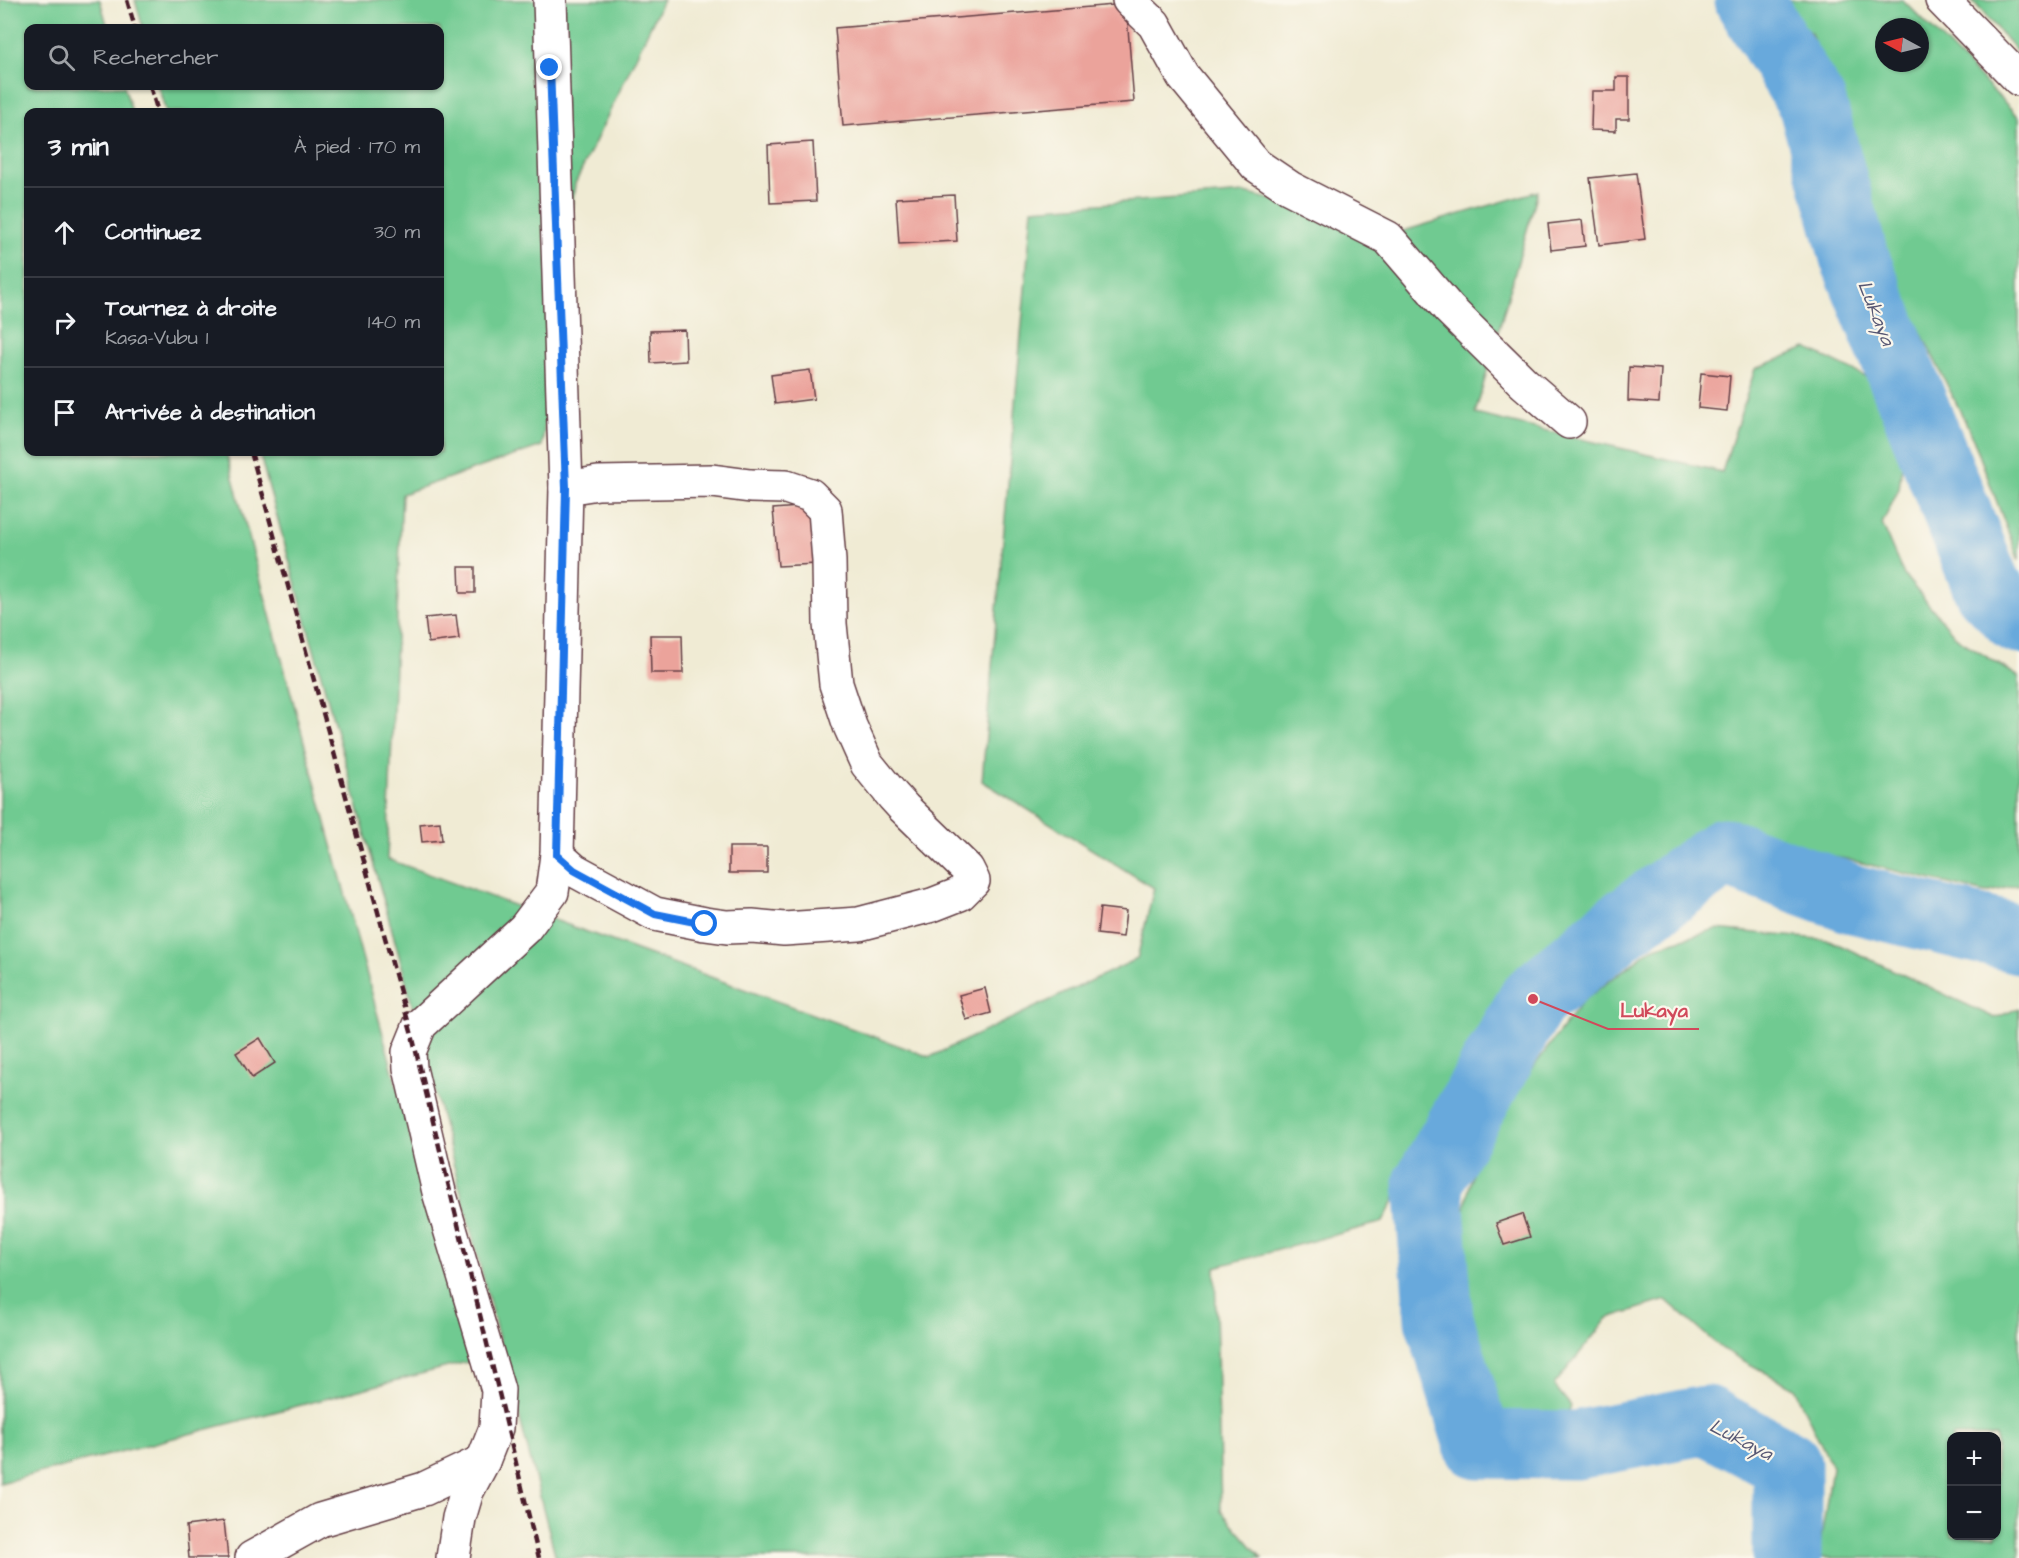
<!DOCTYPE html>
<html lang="fr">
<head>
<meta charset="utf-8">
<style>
  :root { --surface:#171b24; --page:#20242c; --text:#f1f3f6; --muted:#9ea1a6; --line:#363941 }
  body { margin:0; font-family:"Architects Daughter",sans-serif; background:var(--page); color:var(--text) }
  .controls { position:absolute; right:18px; bottom:18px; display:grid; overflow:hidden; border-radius:12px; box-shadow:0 2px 4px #0004 }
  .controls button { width:54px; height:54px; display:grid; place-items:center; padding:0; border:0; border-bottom:2px solid var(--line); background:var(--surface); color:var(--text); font:30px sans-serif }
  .compass { position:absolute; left:1875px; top:18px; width:54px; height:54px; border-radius:50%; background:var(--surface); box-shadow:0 2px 4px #0004; rotate:277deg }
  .stop { position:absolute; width:18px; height:18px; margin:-14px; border:4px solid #1a73e8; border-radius:50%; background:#fff }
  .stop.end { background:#1a73e8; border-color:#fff; box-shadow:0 2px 6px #0008 }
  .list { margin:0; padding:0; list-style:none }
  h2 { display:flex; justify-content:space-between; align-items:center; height:78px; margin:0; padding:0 24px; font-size:26px }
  h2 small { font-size:20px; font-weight:400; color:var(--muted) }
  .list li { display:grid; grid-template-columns:39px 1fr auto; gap:18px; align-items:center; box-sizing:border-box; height:90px; padding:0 24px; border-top:2px solid var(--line) }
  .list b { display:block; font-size:22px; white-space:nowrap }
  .list p { margin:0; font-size:20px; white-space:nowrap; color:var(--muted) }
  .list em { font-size:20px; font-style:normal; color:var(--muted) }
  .icon { flex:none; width:33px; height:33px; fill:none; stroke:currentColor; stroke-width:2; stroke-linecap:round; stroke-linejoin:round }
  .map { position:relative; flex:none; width:2019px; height:1558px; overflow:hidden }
  .search { position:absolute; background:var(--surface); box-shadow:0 2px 4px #0004; left:24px; top:24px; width:420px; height:66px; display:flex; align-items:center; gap:15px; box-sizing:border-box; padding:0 21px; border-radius:12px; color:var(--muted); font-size:22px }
  .panel { position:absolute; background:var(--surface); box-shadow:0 2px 4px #0004; left:24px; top:108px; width:420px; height:348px; border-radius:12px }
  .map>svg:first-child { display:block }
  .green { fill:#70ca91; stroke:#5d745e; stroke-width:1.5; fill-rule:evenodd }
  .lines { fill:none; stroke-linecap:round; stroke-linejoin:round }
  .river { stroke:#68a9dc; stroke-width:69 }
  .building { fill:#eba39b }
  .street-casing { stroke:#633e44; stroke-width:36 }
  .street { stroke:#fff; stroke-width:33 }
  .rail { stroke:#4a1f2b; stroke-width:4.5; stroke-dasharray:9 4.5; stroke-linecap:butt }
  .route { stroke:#1a73e8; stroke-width:8 }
  .labels { text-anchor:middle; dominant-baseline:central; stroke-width:4.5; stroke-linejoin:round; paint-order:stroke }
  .water-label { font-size:20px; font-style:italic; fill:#565672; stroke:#fbf7ec }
  .leader { fill:none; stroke:#d1495b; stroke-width:2 }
  .callout-dot { fill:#d1495b; stroke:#fbf7ec; stroke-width:2 }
  .callout-label { font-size:20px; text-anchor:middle; font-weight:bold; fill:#d1495b; stroke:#fbf7ec; stroke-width:4.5; stroke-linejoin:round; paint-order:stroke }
</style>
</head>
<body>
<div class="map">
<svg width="2019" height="1558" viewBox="0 0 2019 1558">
  <rect width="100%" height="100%" fill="#fbf7ec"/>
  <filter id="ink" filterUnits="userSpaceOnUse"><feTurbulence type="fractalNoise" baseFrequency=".0167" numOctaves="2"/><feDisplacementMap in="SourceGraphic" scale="12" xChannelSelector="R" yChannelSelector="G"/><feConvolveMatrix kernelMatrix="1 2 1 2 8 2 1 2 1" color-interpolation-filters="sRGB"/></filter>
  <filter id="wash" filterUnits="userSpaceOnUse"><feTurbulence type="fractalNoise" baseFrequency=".008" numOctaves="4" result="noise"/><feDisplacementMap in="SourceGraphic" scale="24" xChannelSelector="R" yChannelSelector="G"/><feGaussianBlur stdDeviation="1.35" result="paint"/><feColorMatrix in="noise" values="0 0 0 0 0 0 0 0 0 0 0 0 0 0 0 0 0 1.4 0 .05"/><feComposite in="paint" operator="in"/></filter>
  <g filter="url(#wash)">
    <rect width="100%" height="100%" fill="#f0ebd4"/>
    <g class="green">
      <path d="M0 0H100L108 28H28V86H124L132 112H28V452H226L471 1361 0 1483Z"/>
      <path d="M135 0H663L575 184 542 446 402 494 387 859 930 1057 1137 959 1154 888 982 781 1032 209 1245 193 1400 232 1538 191 1475 414 1722 472 1755 369 1806 348 1879 383 1906 433 1899 489 1882 524 1904 575 1958 639 2019 677V885L1986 893 1730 831 1674 856 1493 1005 1383 1222 1215 1267 1221 1511 1262 1558H556L403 970 259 452H440V112H166L158 86H440V28H143Z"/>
      <path d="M1770 0H1903L2019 117V561L1971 433 1891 272 1811 33 1773 7ZM1884 27H1920V63H1884Z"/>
      <path d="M1972 0H2019V54Z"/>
      <path d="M1716 929 1829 940 1995 1018 2019 1008V1558H1818L1832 1467 1794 1388 1722 1349 1666 1300 1608 1318 1554 1385 1571 1406 1559 1432 1521 1430 1485 1410 1460 1353 1452 1276 1461 1224 1474 1166 1529 1073 1581 1003 1652 948ZM1952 1436H1996V1536H1952Z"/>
    </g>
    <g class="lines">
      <g class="river">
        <path d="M1749 0 1812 103 1854 257 1988 589 2019 620"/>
        <path d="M1787 1558V1464L1706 1420 1576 1445 1478 1444 1439 1319 1428 1183 1533 999 1623 924 1724 852 1853 899 2019 939"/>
      </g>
    </g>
    <g id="blocks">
      <g class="building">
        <path d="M1126 4 1134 102 843 126 835 28Z"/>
        <path d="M1616 77H1629V119H1616V131L1591 130 1592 91H1616Z"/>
        <path d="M813 142 816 201 770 203 768 145Z"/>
        <path d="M1636 173 1645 239 1599 245 1590 178Z"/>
        <path d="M954 195 957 241 899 244 896 198Z"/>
        <path d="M1582 220 1585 246 1551 250 1548 224Z"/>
        <path d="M685 330 686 361 651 363 650 331Z"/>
        <path d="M1629 367 1661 369 1659 403 1628 401Z"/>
        <path d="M810 370 814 399 775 404 771 375Z"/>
        <path d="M1701 373 1730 376 1727 411 1698 408Z"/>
        <path d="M812 506 816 564 778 566 773 509Z"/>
        <path d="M459 567H475V593H460Z"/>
        <path d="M456 615 459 639 428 643 425 618Z"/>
        <path d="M650 635H682L683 673H651Z"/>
        <path d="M440 822 442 840 422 842 420 824Z"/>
        <rect x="729" y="847" width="38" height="26"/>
        <path d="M1100 908 1126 911 1123 937 1097 934Z"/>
        <path d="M985 988 991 1013 966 1020 959 995Z"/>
        <path d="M260 1038 275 1063 252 1078 236 1053Z"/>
        <path d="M1522 1214 1530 1237 1504 1245 1496 1223Z"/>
        <path d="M224 1521 228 1558H189L186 1526Z"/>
      </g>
    </g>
  </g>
  <g filter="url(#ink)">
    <use href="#blocks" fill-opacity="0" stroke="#633e44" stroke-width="1.5"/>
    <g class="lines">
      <g class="street-casing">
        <g id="street">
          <path d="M1129 0 1154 24 1183 76 1256 165 1290 188 1388 238 1449 309 1524 383 1569 422"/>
          <path d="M1942 0 2019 79"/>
          <path d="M557 855 574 870 655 914 705 924 727 927 752 926 784 929 859 924 932 905 960 894 973 881 967 869 904 808 893 796 867 764 850 726 836 684 830 624 829 561 825 510 810 495 786 487 750 486 712 481 598 483 566 488"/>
          <path d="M252 1558 320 1520 424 1489 483 1461"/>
          <path d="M453 1558 459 1518 467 1491 483 1461 496 1428 498 1390 439 1192 410 1068 409 1052 420 1025 525 928 552 892 557 855 566 488 550 0"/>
        </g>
      </g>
      <use href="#street" class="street"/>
      <g class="rail">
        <path d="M127 0 135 28"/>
        <path d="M150 86 158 112"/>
        <path d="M251 452 413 1039 539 1558"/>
      </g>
    </g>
  </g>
  <g class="lines" filter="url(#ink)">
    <path class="route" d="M550 68 566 488 557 855 574 870 655 914 705 924"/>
  </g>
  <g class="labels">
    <g class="water-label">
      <text transform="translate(1876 313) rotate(68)">Lukaya</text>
      <text transform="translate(1741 1440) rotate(27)">Lukaya</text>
    </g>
  </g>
  <path class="leader" d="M1533 999L1608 1029H1699"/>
  <circle class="callout-dot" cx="1533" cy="999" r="6"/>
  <g class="callout-label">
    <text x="1654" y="1017">Lukaya</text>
  </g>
</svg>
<div class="controls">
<button>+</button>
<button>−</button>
</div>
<svg class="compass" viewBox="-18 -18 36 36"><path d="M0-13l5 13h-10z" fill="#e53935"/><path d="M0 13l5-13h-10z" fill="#9ea1a6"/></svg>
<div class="stop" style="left:705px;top:924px"></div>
<div class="stop end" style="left:550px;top:68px"></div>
<div class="search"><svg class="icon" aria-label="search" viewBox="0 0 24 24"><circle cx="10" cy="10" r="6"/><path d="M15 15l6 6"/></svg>Rechercher</div>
<section class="panel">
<h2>3 min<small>À pied · 170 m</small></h2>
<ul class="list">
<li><svg class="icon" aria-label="ahead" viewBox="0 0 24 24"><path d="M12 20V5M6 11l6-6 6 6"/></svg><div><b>Continuez</b></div><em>30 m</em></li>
<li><svg class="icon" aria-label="right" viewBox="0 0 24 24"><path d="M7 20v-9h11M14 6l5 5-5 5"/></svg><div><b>Tournez à droite</b><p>Kasa-Vubu 1</p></div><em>140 m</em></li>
<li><svg class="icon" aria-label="arrive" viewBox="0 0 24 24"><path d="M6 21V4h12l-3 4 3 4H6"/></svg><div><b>Arrivée à destination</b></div></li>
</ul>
</section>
</div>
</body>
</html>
